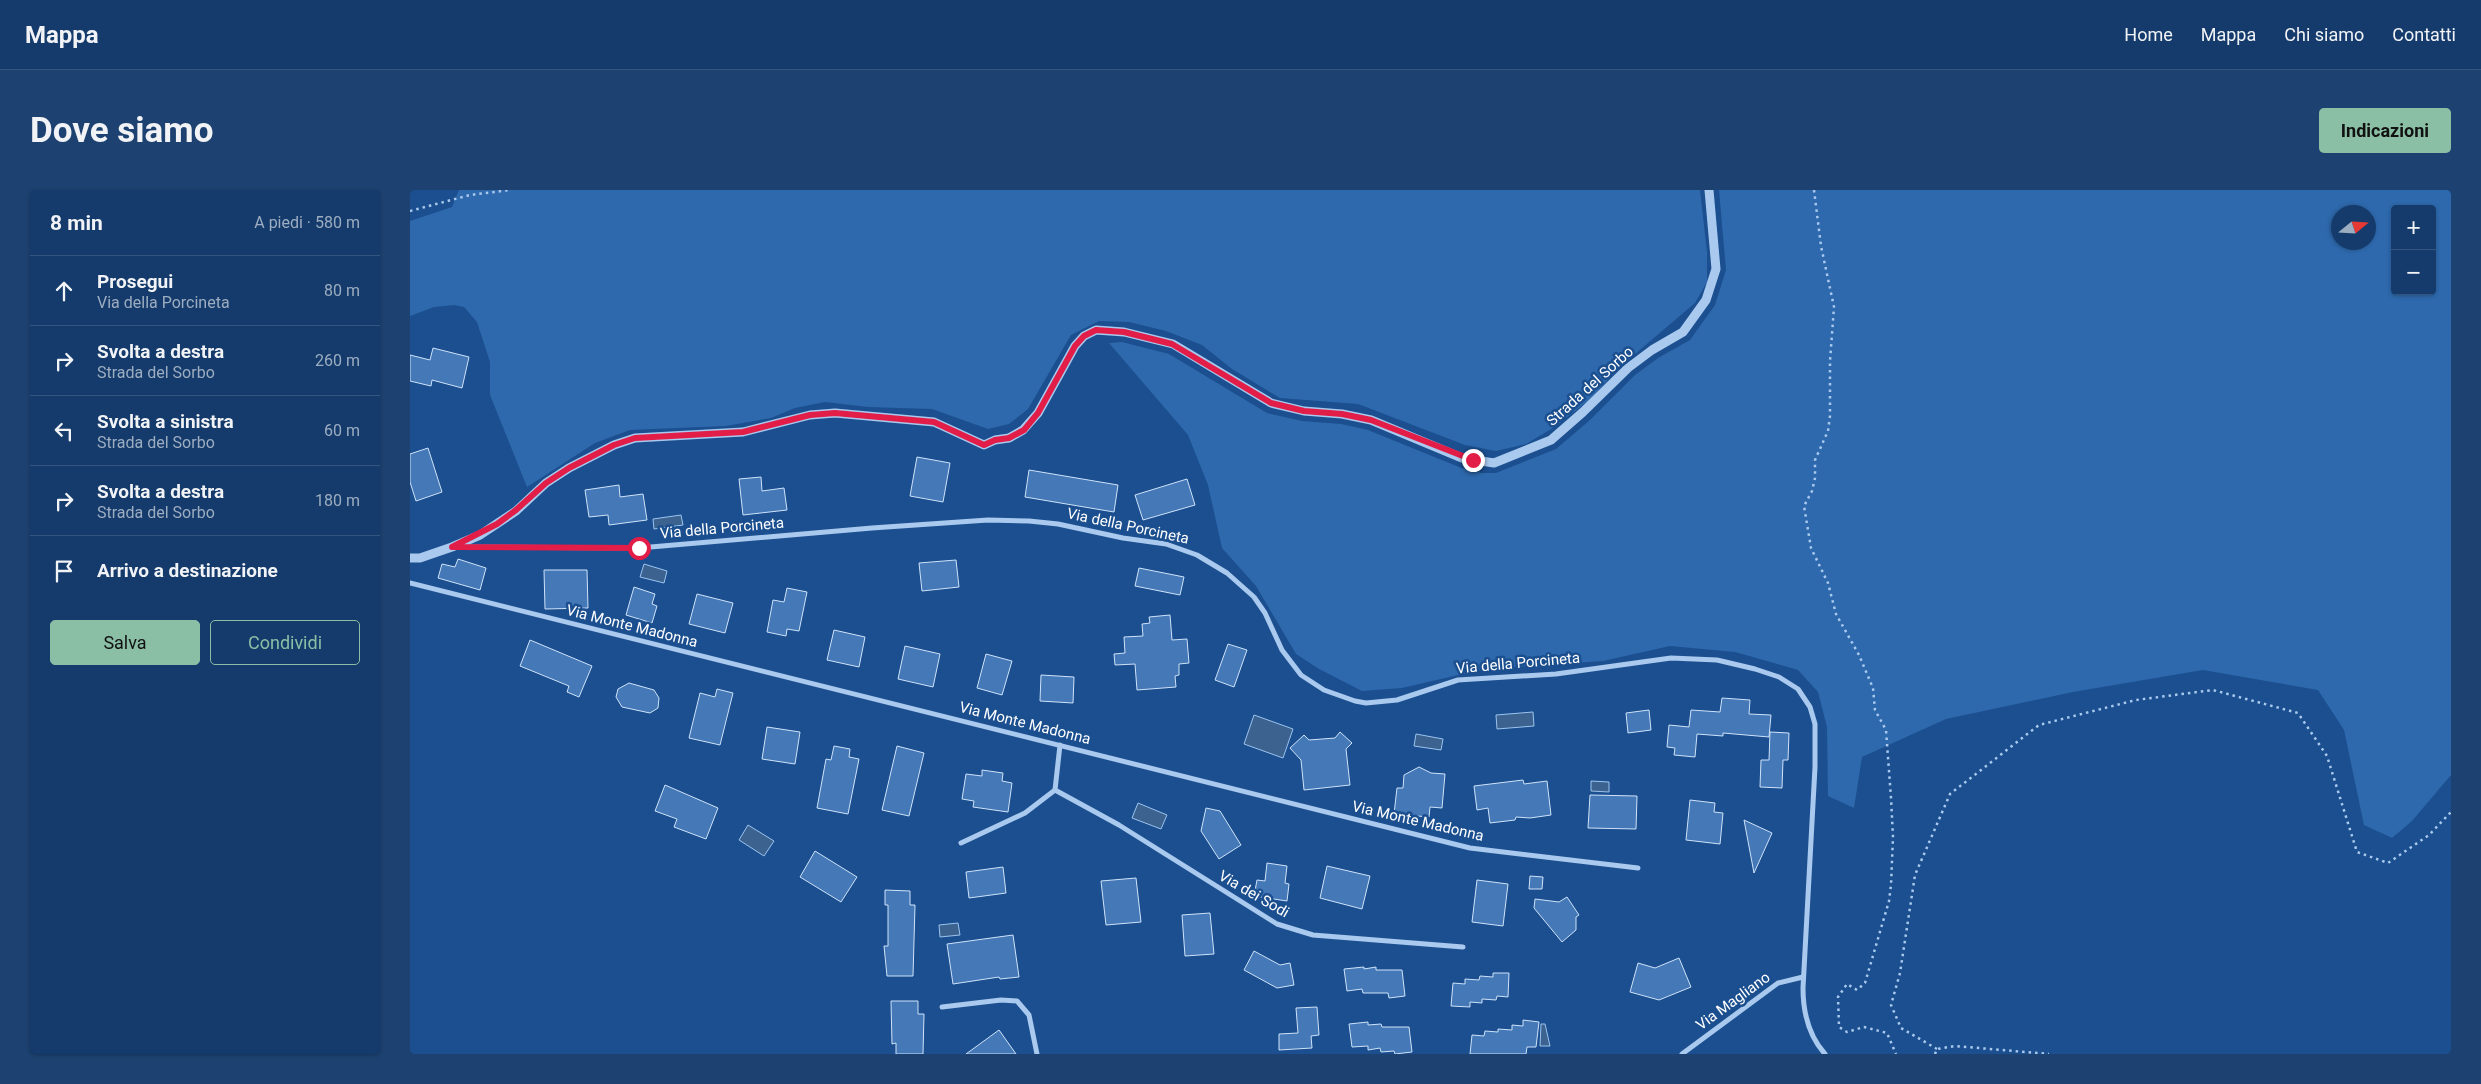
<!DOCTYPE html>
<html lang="it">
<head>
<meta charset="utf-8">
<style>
  :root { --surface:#143b6b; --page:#1d4271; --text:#f1f3f6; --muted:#9dadc1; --line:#33557e; --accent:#8abfa5 }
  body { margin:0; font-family:Roboto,sans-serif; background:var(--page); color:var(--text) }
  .controls { position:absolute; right:15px; top:15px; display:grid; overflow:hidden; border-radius:5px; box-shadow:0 1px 4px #0004 }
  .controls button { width:45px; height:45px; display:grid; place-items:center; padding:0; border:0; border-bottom:1px solid var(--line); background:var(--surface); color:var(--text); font:25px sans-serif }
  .compass { position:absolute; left:1921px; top:15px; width:45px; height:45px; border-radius:50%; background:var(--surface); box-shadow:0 1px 4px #0004; rotate:72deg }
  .stop { position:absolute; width:15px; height:15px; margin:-11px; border:4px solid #e11d48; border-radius:50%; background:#fff }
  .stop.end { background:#e11d48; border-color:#fff; box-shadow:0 1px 5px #0008 }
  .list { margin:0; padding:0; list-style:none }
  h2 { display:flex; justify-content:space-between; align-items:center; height:65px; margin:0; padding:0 20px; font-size:21px }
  h2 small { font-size:16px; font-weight:400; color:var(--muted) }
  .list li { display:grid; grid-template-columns:32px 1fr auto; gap:15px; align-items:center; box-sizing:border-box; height:70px; padding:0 20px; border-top:1px solid var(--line) }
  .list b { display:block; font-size:19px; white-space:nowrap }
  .list p { margin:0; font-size:16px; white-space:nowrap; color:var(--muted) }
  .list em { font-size:16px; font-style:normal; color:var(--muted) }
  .actions { display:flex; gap:10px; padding:15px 20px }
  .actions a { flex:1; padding:11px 0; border:1px solid var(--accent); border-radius:5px; text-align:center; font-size:18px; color:var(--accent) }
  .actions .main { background:var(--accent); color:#111 }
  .icon { flex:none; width:28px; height:28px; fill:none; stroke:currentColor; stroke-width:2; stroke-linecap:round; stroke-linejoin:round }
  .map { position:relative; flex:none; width:2041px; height:864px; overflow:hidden; border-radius:5px }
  header { display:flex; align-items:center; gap:30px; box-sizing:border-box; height:70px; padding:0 25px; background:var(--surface); border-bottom:1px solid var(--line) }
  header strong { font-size:24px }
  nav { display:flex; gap:28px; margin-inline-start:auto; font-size:18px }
  .intro { display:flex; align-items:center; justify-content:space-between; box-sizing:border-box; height:120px; padding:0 30px }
  h1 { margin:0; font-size:35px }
  .button { padding:12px 22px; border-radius:5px; background:var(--accent); color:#111; font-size:18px; font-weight:700 }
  main { display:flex; gap:30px; padding:0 30px }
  aside { flex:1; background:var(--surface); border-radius:5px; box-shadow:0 1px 4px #0004 }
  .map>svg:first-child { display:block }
  .green { fill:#2e69ad; fill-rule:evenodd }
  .water { fill:#3c6290; stroke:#9cc4f0 }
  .building { fill:#4478b7; stroke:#cfe3fa }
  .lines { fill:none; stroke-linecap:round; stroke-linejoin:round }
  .path { stroke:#a9c9ee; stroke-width:2.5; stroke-dasharray:2.5 4; stroke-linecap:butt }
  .minor { stroke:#a9c9ee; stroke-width:5 }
  .tertiary { stroke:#a9c9ee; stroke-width:9 }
  .route { stroke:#e11d48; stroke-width:6 }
  .labels { text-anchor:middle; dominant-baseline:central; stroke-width:5; stroke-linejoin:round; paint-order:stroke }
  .street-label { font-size:15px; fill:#fff; stroke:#1b4f8f }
</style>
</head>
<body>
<header>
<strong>Mappa</strong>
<nav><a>Home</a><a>Mappa</a><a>Chi siamo</a><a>Contatti</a></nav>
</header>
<div class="intro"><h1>Dove siamo</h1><a class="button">Indicazioni</a></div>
<main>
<aside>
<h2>8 min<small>A piedi · 580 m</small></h2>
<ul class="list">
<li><svg class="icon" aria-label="ahead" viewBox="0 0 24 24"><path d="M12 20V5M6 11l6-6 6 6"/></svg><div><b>Prosegui</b><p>Via della Porcineta</p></div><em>80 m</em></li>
<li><svg class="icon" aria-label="right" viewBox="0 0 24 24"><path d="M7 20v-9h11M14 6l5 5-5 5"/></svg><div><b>Svolta a destra</b><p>Strada del Sorbo</p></div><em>260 m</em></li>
<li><svg class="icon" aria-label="left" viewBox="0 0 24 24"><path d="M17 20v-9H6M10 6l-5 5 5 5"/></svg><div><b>Svolta a sinistra</b><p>Strada del Sorbo</p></div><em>60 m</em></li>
<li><svg class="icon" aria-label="right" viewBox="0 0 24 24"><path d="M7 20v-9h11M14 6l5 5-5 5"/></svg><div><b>Svolta a destra</b><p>Strada del Sorbo</p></div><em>180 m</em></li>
<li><svg class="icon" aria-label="arrive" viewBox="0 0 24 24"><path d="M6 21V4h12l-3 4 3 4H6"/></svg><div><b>Arrivo a destinazione</b></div></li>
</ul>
<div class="actions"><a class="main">Salva</a><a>Condividi</a></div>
</aside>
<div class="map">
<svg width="2041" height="864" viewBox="0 0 2041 864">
  <rect width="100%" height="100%" fill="#1b4f8f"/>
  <g class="green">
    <path d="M49 0H1290L1297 62V92L1285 113 1211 176 1178 211 1143 238 1116 254 1086 261 1055 255 948 214 870 208 822 179 792 155 756 141 719 132 689 131 661 145 618 219 599 234 578 239 522 219 458 217 415 212 385 218 361 228 316 236 220 240 185 253 117 297 80 205V172L67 132 54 117 44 115 24 117 0 126V31L42 17Z"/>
    <path d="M1309 0H2041V585L2002 631 1982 648 1954 635 1934 540 1908 500 1793 480 1663 502 1536 529 1452 567 1444 618 1418 606 1417 537 1408 502 1388 480 1325 462 1260 456 1193 471 1074 479 992 498 952 501 909 479 886 464 846 396 812 358 798 295 778 245 699 153 712 152 759 164 857 223 892 231 931 234 958 240 1049 277 1072 283H1086L1146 259 1180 230 1225 185 1248 168 1280 150 1305 115 1316 80ZM1985 19H2022V101H1985ZM1958 22V52H1928V22Z"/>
  </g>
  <g class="water">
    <path d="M271 325 273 335 244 339 243 329Z"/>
    <path d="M234 374 257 381 254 393 230 387Z"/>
    <path d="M1123 522 1124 536 1087 539 1086 525Z"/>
    <path d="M844 525 883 539 873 568 834 554Z"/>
    <path d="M1006 544 1033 549 1031 560 1004 556Z"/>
    <path d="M1181 591 1199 592V602L1181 601Z"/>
    <path d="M728 613 757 625 751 639 722 628Z"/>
    <path d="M338 635 364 651 354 666 329 650Z"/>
    <path d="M548 733 550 745 530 747 529 735Z"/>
    <path d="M1131 834H1135L1140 856H1130Z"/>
  </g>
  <g class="building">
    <path d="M23 158 59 167 52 198 22 190 21 196 0 191V165L20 170Z"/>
    <path d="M18 258 32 302 6 311 0 292V264Z"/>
    <path d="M507 267 540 273 533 312 500 306Z"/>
    <path d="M619 280 708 295 704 322 615 307Z"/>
    <path d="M351 287 352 301 374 298 377 320 333 325 329 289Z"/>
    <path d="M777 289 785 315 733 330 725 305Z"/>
    <path d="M209 295 210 307 233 304 237 330 199 335 198 325 179 327 175 300Z"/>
    <path d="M48 369 76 378 70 400 28 388 32 374 45 377Z"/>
    <path d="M546 370 549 397 512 401 509 373Z"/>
    <path d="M729 378 774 387 770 405 725 396Z"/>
    <path d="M134 380H177L178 418 135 419Z"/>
    <path d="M224 397 245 404 242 414 247 416 242 433 216 425Z"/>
    <path d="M377 398 397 402 389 441 377 439 376 446 357 442 363 410 374 412Z"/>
    <path d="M287 404 323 413 315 443 279 434Z"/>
    <path d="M760 425 762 450 777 449 779 473 769 474V485L765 486 766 497 727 500 725 474 705 475 704 464 715 463 714 447 733 446 732 434 740 433 739 427Z"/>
    <path d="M424 440 455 447 449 477 417 470Z"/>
    <path d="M120 450 182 476 169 507 157 502 159 496 110 476Z"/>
    <path d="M818 454 837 460 824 497 805 490Z"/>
    <path d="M495 456 530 464 523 497 488 489Z"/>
    <path d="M576 464 602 471 592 505 567 498Z"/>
    <path d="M631 485 664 487 663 513 630 511Z"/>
    <path d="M219 493 244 500 249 508 248 518 240 523 212 517 206 507 208 499Z"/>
    <path d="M307 499 323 503 310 555 279 548 290 503 305 507Z"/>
    <path d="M1312 508 1340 510 1339 524 1361 525 1359 547 1313 543V546L1287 544 1285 567 1264 565 1265 558 1257 557 1259 535 1279 537 1281 520 1310 522Z"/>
    <path d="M1239 520 1241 540 1218 543 1216 523Z"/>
    <path d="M357 537 390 542 385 574 352 569Z"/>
    <path d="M930 542 942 553 936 559 940 595 894 600 891 570 880 558 894 545 899 550 925 548Z"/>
    <path d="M1360 542 1379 543 1378 570H1373L1372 598 1350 597 1351 570H1359Z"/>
    <path d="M424 556 440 559 439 567 449 569 438 624 407 618 416 569 421 570Z"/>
    <path d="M487 556 514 563 499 626 472 620Z"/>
    <path d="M1009 577 1021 583 1035 584 1032 618 1020 617 1019 627 984 624 987 598H993L994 585Z"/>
    <path d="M572 580 593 583 592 591 602 593 598 622 563 617 564 611 552 609 556 584 572 586Z"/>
    <path d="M1113 590 1114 594 1137 591 1141 625 1120 628 1106 627 1105 630 1080 633 1078 618 1067 620 1064 596Z"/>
    <path d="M255 595 308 618 296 649 264 637 267 629 245 621Z"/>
    <path d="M1180 605 1227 606 1226 639 1178 638Z"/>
    <path d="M1280 610 1305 613 1304 622 1313 623 1310 654 1276 650Z"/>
    <path d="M796 618 810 621 831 655 809 669 791 641Z"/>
    <path d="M1334 630 1362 643 1344 683Z"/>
    <path d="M405 661 447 687 431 712 390 687Z"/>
    <path d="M857 673 877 676 875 693 879 694 877 711 844 706 847 690 855 691Z"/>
    <path d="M917 676 960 686 952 719 910 708Z"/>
    <path d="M593 677 596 703 559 708 556 682Z"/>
    <path d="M1120 686 1133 687 1132 699H1119Z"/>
    <path d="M726 688 731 732 696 735 691 691Z"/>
    <path d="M1067 690 1098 694 1093 736 1062 732Z"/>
    <path d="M475 700 500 701V715H505L503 786H477L474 756H478V715H475Z"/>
    <path d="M1157 707 1169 725 1166 727V740L1152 752 1124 718 1125 709 1149 712Z"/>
    <path d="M800 723 804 764 775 766 772 725Z"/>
    <path d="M603 745 609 787 590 789 589 787 543 794 537 754Z"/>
    <path d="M844 761 870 775 880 773 884 795 867 798 834 780Z"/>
    <path d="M1269 768 1281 797 1249 810 1220 802 1228 773 1245 778Z"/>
    <path d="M954 777V779L966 777V780H992L995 806 979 808 978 803H953L952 799 937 801 934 779Z"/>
    <path d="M1083 783H1099L1098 807 1087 806 1086 810 1072 809V813L1060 812V817L1041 816 1043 793 1055 794V789L1069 790 1070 786 1083 787Z"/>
    <path d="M481 811H508V824H514L513 864H486V853L482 854Z"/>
    <path d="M907 817 909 845 901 846 902 858 869 860V844L888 843 886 818Z"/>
    <path d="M1113 830 1129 832 1126 857H1117L1116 864H1060L1062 845 1074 846 1075 841 1088 842V839L1102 840V835L1113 836Z"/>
    <path d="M958 832V835L971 834 972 837H999L1002 862 985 864 984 861 971 862 970 858 958 860V856L942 857 939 834Z"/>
    <path d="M589 840 606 864H556Z"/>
  </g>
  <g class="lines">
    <g class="path">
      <path d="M1404 0 1411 56 1424 117 1420 171V226L1418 241 1405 270V288L1402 301 1394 316 1401 358 1418 393 1426 424 1449 465 1463 498 1465 520 1476 540 1481 608 1483 647 1481 695 1479 711 1455 793 1447 800 1437 794 1428 807 1429 837 1437 842 1454 837 1477 843 1486 864"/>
      <path d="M0 21 60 5 100 0"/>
      <path d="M1527 859 1491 838 1481 815 1490 783 1505 685 1540 604 1629 535 1726 510 1803 500 1888 523 1917 566 1947 662 1978 673 2019 645 2041 622"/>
      <path d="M1525 864 1527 859 1545 856 1639 864"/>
    </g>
    <g class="minor">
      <path d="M45 357 229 358 462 338 578 330 619 331 648 334 713 348 756 354 787 365 817 383 844 407 855 423 872 460 891 485 914 500 945 511 956 513 987 510 1048 490 1146 484 1261 468 1307 470 1345 479 1369 487 1388 499 1400 517 1405 534V577L1393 798C1393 822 1399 846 1415 864"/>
      <path d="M0 393 1060 658 1228 678"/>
      <path d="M645 600 709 635 867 734 903 745 1053 757"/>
      <path d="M551 653 615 623 645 600 650 555"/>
      <path d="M532 817 591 810 607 811 619 825 627 864"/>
      <path d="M1272 864 1368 793 1393 787"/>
    </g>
    <path class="tertiary" d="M0 368H10L42 357 70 345 106 321 136 293 159 278 204 255 225 248 333 242 400 225 425 223 524 232 574 255 585 250 599 248 613 240 628 223 665 156 674 146 686 140 714 142 763 154 861 213 894 221 932 224 961 230 1052 268 1084 273 1141 250 1173 222 1218 178 1242 160 1273 142 1296 110 1306 79 1299 0"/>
  </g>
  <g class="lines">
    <path class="route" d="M229 358 42 357 87 334 106 320 136 293 159 278 204 255 225 248 333 242 400 225 425 223 524 232 574 255 585 250 599 248 614 240 628 223 665 156 674 146 686 140 714 142 762 154 861 213 894 221 932 224 961 230 1063 270"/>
  </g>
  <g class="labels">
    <g class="street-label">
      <text transform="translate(1180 196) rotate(-42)">Strada del Sorbo</text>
      <text transform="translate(718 336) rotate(12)">Via della Porcineta</text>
      <text transform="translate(312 338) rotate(-5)">Via della Porcineta</text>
      <text transform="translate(222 436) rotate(14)">Via Monte Madonna</text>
      <text transform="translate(1108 473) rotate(-5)">Via della Porcineta</text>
      <text transform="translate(615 533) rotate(14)">Via Monte Madonna</text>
      <text transform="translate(1008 631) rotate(13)">Via Monte Madonna</text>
      <text transform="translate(844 704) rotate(30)">Via dei Sodi</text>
      <text transform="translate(1323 811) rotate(-36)">Via Magliano</text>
    </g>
  </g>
</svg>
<div class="controls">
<button>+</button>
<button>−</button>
</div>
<svg class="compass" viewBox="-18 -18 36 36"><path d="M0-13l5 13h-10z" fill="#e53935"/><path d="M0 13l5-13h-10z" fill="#9dadc1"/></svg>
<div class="stop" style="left:229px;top:358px"></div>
<div class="stop end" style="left:1063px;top:270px"></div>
</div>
</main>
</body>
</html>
